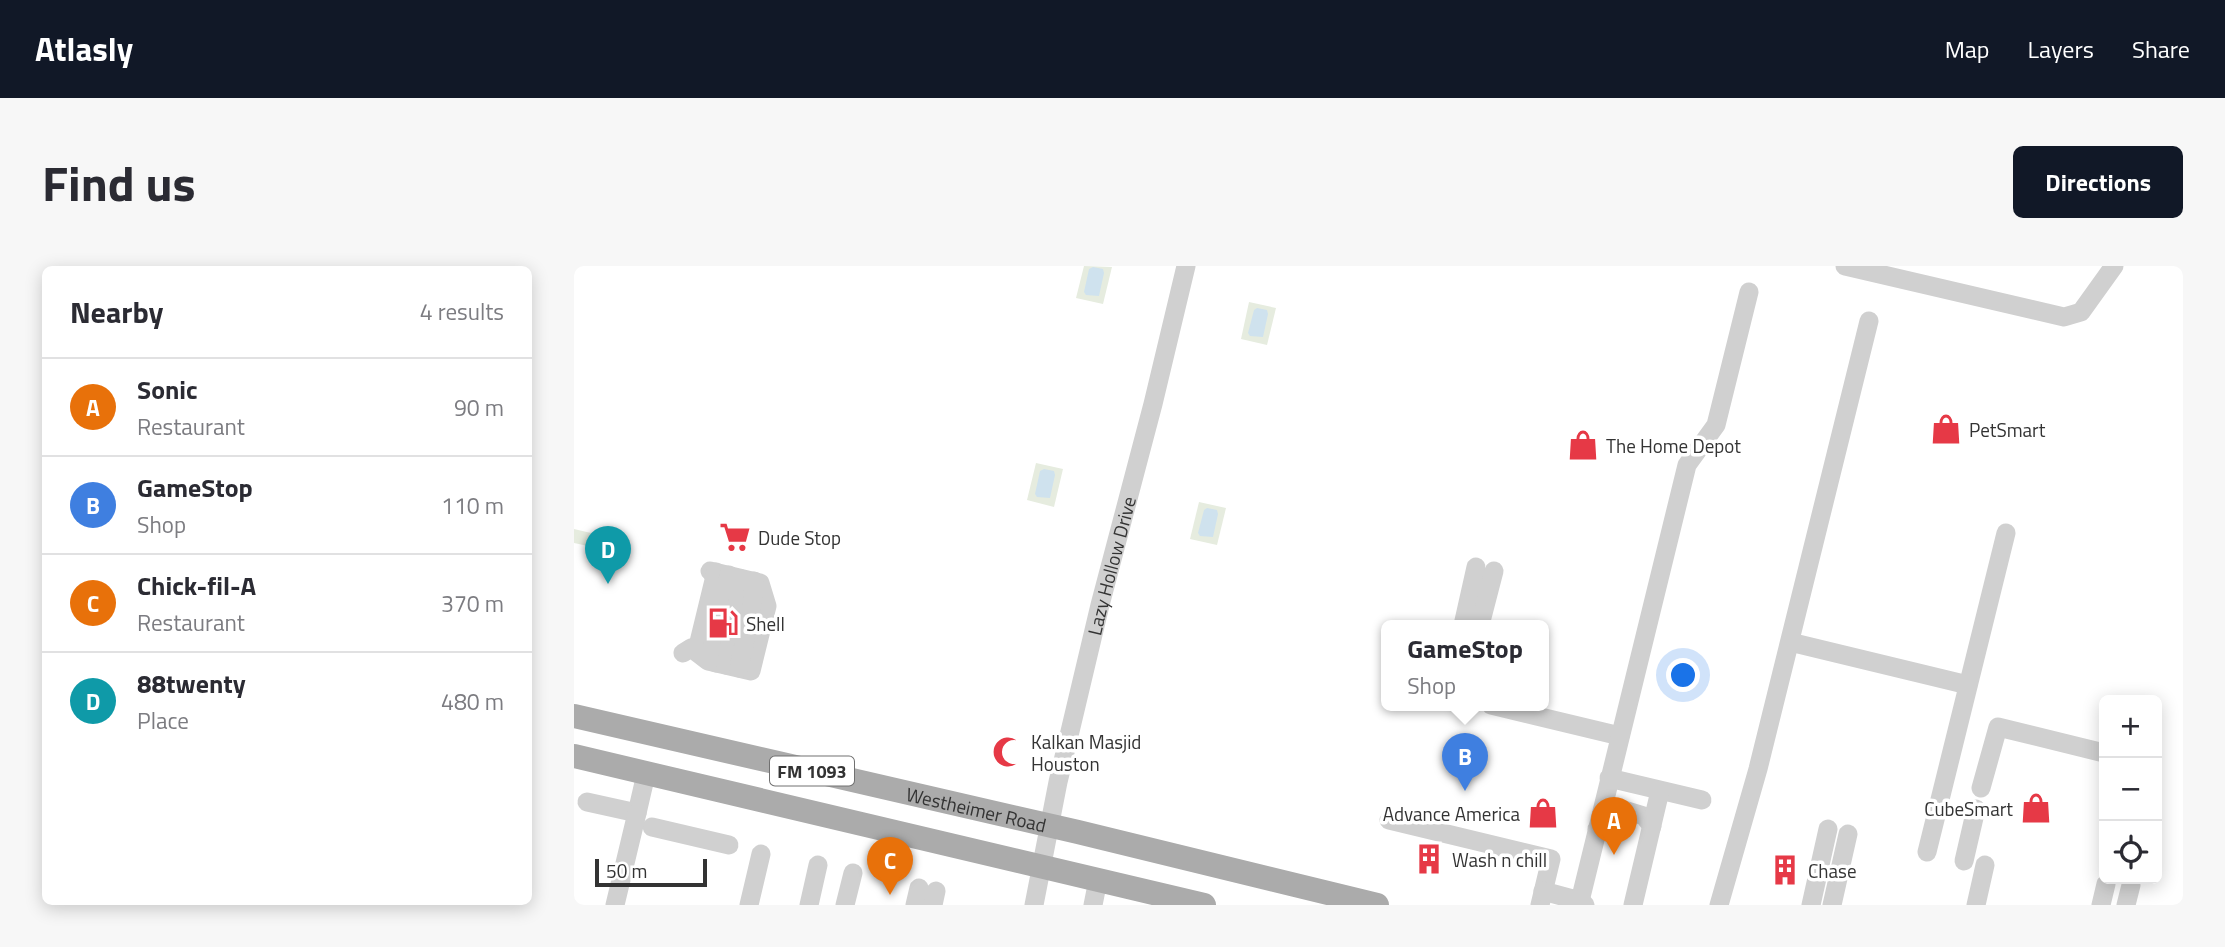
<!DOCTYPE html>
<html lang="en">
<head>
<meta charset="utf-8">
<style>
  :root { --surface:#fff; --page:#f7f7f7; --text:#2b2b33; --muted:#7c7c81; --line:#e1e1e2; --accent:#111827 }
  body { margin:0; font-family:"Titillium Web",sans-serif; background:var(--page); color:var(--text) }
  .controls { position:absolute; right:21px; bottom:21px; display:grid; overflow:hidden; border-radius:10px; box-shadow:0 4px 18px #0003 }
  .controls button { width:63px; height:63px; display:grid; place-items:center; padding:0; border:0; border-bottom:2px solid var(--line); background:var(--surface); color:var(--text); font:35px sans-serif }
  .scale { position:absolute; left:21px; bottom:18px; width:112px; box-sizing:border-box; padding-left:7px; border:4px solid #333; border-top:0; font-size:19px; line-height:24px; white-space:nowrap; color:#333; -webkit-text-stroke:5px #fff; paint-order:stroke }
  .you { position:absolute; left:1110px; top:410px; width:24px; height:24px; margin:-18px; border:5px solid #fff; border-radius:50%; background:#1a73e8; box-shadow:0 0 0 10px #1a73e833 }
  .badge { display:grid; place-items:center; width:46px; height:46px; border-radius:50%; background:var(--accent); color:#fff; font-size:23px; font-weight:700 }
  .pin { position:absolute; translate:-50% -58px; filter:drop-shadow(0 2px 4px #0008) }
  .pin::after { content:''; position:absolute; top:37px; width:24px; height:21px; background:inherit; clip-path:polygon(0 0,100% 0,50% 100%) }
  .popup { position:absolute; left:807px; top:354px; width:168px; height:91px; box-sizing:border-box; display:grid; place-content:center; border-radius:10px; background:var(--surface); filter:drop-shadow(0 2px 5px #0005); font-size:23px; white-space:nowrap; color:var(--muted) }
  .popup b { font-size:26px; color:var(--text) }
  .popup::after { content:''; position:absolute; left:50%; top:100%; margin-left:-14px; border:14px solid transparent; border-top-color:var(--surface) }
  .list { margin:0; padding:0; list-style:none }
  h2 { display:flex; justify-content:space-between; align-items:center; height:91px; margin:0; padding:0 28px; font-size:30px }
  h2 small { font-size:23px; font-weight:400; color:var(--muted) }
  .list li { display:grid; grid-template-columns:46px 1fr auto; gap:21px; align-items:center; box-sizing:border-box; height:98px; padding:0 28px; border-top:2px solid var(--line) }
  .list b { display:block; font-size:26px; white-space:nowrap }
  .list p { margin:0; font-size:23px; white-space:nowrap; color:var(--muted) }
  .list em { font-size:23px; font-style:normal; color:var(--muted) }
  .icon { flex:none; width:38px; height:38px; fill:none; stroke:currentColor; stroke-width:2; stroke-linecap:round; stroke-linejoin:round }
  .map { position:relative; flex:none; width:1609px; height:639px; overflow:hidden; border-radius:10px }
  header { display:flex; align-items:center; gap:42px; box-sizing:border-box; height:98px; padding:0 35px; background:var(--accent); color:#fff }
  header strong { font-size:33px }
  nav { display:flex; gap:38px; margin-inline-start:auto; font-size:24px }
  .intro { display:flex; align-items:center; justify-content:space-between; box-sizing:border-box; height:168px; padding:0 42px }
  h1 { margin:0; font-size:49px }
  .button { padding:18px 32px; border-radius:10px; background:var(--accent); color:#fff; font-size:24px; font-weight:700 }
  main { display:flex; gap:42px; padding:0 42px }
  aside { flex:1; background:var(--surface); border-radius:10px; box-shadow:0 4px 18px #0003 }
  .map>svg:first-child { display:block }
  .grass { fill:url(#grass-tufts) }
  .pitch { fill:#e6ecdf }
  .water { fill:#cfe2ee }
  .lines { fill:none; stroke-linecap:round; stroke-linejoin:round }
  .minor { stroke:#d0d0d0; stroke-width:19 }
  .major { stroke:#ababab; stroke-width:24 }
  .labels { text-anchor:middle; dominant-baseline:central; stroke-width:7; stroke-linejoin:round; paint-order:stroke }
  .shield { fill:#fff; stroke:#707070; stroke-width:2 }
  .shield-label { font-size:18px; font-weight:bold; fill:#333 }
  .poi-label { font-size:19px; fill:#333; stroke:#fff; text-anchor:start }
  .street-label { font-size:19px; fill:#333; stroke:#fff }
</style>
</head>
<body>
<header>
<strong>Atlasly</strong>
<nav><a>Map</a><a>Layers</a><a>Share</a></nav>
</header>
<div class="intro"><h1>Find us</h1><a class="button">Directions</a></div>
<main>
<aside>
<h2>Nearby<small>4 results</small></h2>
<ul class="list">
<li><span class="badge" style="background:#e8710a">A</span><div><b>Sonic</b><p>Restaurant</p></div><em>90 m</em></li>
<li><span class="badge" style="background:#3f7fe0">B</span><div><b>GameStop</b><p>Shop</p></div><em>110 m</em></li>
<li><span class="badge" style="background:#e8710a">C</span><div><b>Chick-fil-A</b><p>Restaurant</p></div><em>370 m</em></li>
<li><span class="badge" style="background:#0f9aa8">D</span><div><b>88twenty</b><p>Place</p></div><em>480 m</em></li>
</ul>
</aside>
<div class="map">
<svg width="1609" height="639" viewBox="0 0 1609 639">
  <defs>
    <pattern id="grass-tufts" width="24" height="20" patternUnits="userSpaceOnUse" patternTransform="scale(1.75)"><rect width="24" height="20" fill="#e6ecdf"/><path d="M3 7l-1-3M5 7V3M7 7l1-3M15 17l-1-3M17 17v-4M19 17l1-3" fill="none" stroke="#c6cbc0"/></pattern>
  </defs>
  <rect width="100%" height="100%" fill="#fff"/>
  <path class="grass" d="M0 263 17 267 14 280 0 277Z"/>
  <g class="pitch">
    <path d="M510 0 538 1 529 38 502 32Z"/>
    <path d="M675 36 702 42 693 79 667 73Z"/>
    <path d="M462 197 489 203 480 241 453 234Z"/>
    <path d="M625 236 652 242 643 279 616 273Z"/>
  </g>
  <g class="water">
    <path d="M519 1 529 3 530 7 525 30 512 29 510 26 515 3Z"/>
    <path d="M683 42 693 44 694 48 689 71 676 70 674 67 680 44Z"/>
    <path d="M470 203 480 205 481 209 476 232 463 231 461 228 466 205Z"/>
    <path d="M633 242 643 244 644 248 639 271 626 270 624 267 630 244Z"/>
  </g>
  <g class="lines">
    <g class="minor">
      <path d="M1271 0 1490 51 1507 46 1540 0"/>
      <path d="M889 359 902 301"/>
      <path d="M906 359 920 305"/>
      <path d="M1216 376 1394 419"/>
      <path d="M109 387 117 382 134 395 177 405 193 340 186 317 136 305"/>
      <path d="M134 394 125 376 142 306"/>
      <path d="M142 397 139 379 155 309"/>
      <path d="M152 399 168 313"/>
      <path d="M165 402 178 340 180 315"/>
      <path d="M917 439 1046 470"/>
      <path d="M1035 512 1128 534"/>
      <path d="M1407 522 1424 461 1530 487"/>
      <path d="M13 536 63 547 72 508"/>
      <path d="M815 554 977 593 966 639"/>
      <path d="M78 561 155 579"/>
      <path d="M1023 563 1036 549 1047 543 1070 550 1078 560"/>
      <path d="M1353 586 1432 267"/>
      <path d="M1390 595 1402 543"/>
      <path d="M969 625 1006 635 1011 639"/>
      <path d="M1006 635 1113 199 1142 159 1175 26"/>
      <path d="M41 639 63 547"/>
      <path d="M175 639 187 588"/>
      <path d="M235 639 244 599"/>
      <path d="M271 639 279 607"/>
      <path d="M341 639 345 622"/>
      <path d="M359 639 362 625"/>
      <path id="s1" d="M460 639 484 516 526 339 579 138 612 0"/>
      <path d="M519 639 524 614"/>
      <path d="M1059 639 1086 525"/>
      <path d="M1145 639 1184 503 1295 55"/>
      <path d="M1237 639 1254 563"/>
      <path d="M1258 639 1274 568"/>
      <path d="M1402 639 1411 599"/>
      <path d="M1527 639 1532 618"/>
      <path d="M1552 639 1557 619"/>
    </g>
    <g class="major">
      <path id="s2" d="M0 450 504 566 803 639"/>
      <path d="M0 490 630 639"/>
    </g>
  </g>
  <defs>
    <g id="shop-bare" transform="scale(2.415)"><path d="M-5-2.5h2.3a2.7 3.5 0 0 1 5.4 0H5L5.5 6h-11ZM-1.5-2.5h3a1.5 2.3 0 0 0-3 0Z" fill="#e63946" stroke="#fff" stroke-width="2.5" paint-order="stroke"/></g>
    <g id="supermarket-bare" transform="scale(2.415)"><path d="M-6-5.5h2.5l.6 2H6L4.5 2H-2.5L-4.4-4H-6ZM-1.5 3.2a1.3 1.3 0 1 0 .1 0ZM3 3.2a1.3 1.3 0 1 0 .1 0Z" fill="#e63946" stroke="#fff" stroke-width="2.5" paint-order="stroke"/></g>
    <g id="fuel-bare" transform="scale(2.415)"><path d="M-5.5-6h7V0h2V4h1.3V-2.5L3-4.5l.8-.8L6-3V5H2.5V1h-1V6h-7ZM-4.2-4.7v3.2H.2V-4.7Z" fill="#e63946" stroke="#fff" stroke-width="2.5" paint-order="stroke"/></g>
    <g id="mosque-bare" transform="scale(2.415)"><path d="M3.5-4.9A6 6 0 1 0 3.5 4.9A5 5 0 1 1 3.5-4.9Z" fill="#e63946" stroke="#fff" stroke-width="2.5" paint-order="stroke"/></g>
    <g id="building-bare" transform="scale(2.415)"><path d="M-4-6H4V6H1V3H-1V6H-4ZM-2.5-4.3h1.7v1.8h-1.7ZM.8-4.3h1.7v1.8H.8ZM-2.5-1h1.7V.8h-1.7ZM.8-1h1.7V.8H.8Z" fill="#e63946" stroke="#fff" stroke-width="2.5" paint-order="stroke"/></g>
  </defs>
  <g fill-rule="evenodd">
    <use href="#shop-bare" x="1372" y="163"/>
    <use href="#shop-bare" x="1009" y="179"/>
    <use href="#supermarket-bare" x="161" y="271"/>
    <use href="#fuel-bare" x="149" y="357"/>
    <use href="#mosque-bare" x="434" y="486"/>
    <use href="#shop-bare" x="1462" y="542"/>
    <use href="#shop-bare" x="969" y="547"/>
    <use href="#building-bare" x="855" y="593"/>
    <use href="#building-bare" x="1211" y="604"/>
  </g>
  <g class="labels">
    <rect class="shield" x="196" y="490.5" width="84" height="29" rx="5"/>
    <g class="shield-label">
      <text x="238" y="505">FM 1093</text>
    </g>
    <g class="poi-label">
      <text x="1395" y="163">PetSmart</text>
      <text x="1032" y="179">The Home Depot</text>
      <text x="184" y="271">Dude Stop</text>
      <text x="172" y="357">Shell</text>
      <text x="457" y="475">Kalkan Masjid<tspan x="457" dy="22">Houston</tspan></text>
      <text x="1439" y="542" text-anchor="end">CubeSmart</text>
      <text x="946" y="547" text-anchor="end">Advance America</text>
      <text x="878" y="593">Wash n chill</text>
      <text x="1234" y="604">Chase</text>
    </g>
    <g class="street-label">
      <text stroke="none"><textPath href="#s1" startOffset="348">Lazy Hollow Drive</textPath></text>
      <text stroke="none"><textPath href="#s2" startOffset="413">Westheimer Road</textPath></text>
    </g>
  </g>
</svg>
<div class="controls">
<button>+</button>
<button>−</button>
<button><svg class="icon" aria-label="locate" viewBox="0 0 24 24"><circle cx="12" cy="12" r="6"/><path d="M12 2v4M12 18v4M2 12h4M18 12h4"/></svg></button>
</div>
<div class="scale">50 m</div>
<div class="you"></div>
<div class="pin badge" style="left:1040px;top:589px;background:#e8710a">A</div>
<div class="pin badge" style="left:891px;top:525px;background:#3f7fe0">B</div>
<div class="popup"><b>GameStop</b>Shop</div>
<div class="pin badge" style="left:316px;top:629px;background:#e8710a">C</div>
<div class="pin badge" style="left:34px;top:318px;background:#0f9aa8">D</div>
</div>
</main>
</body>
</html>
